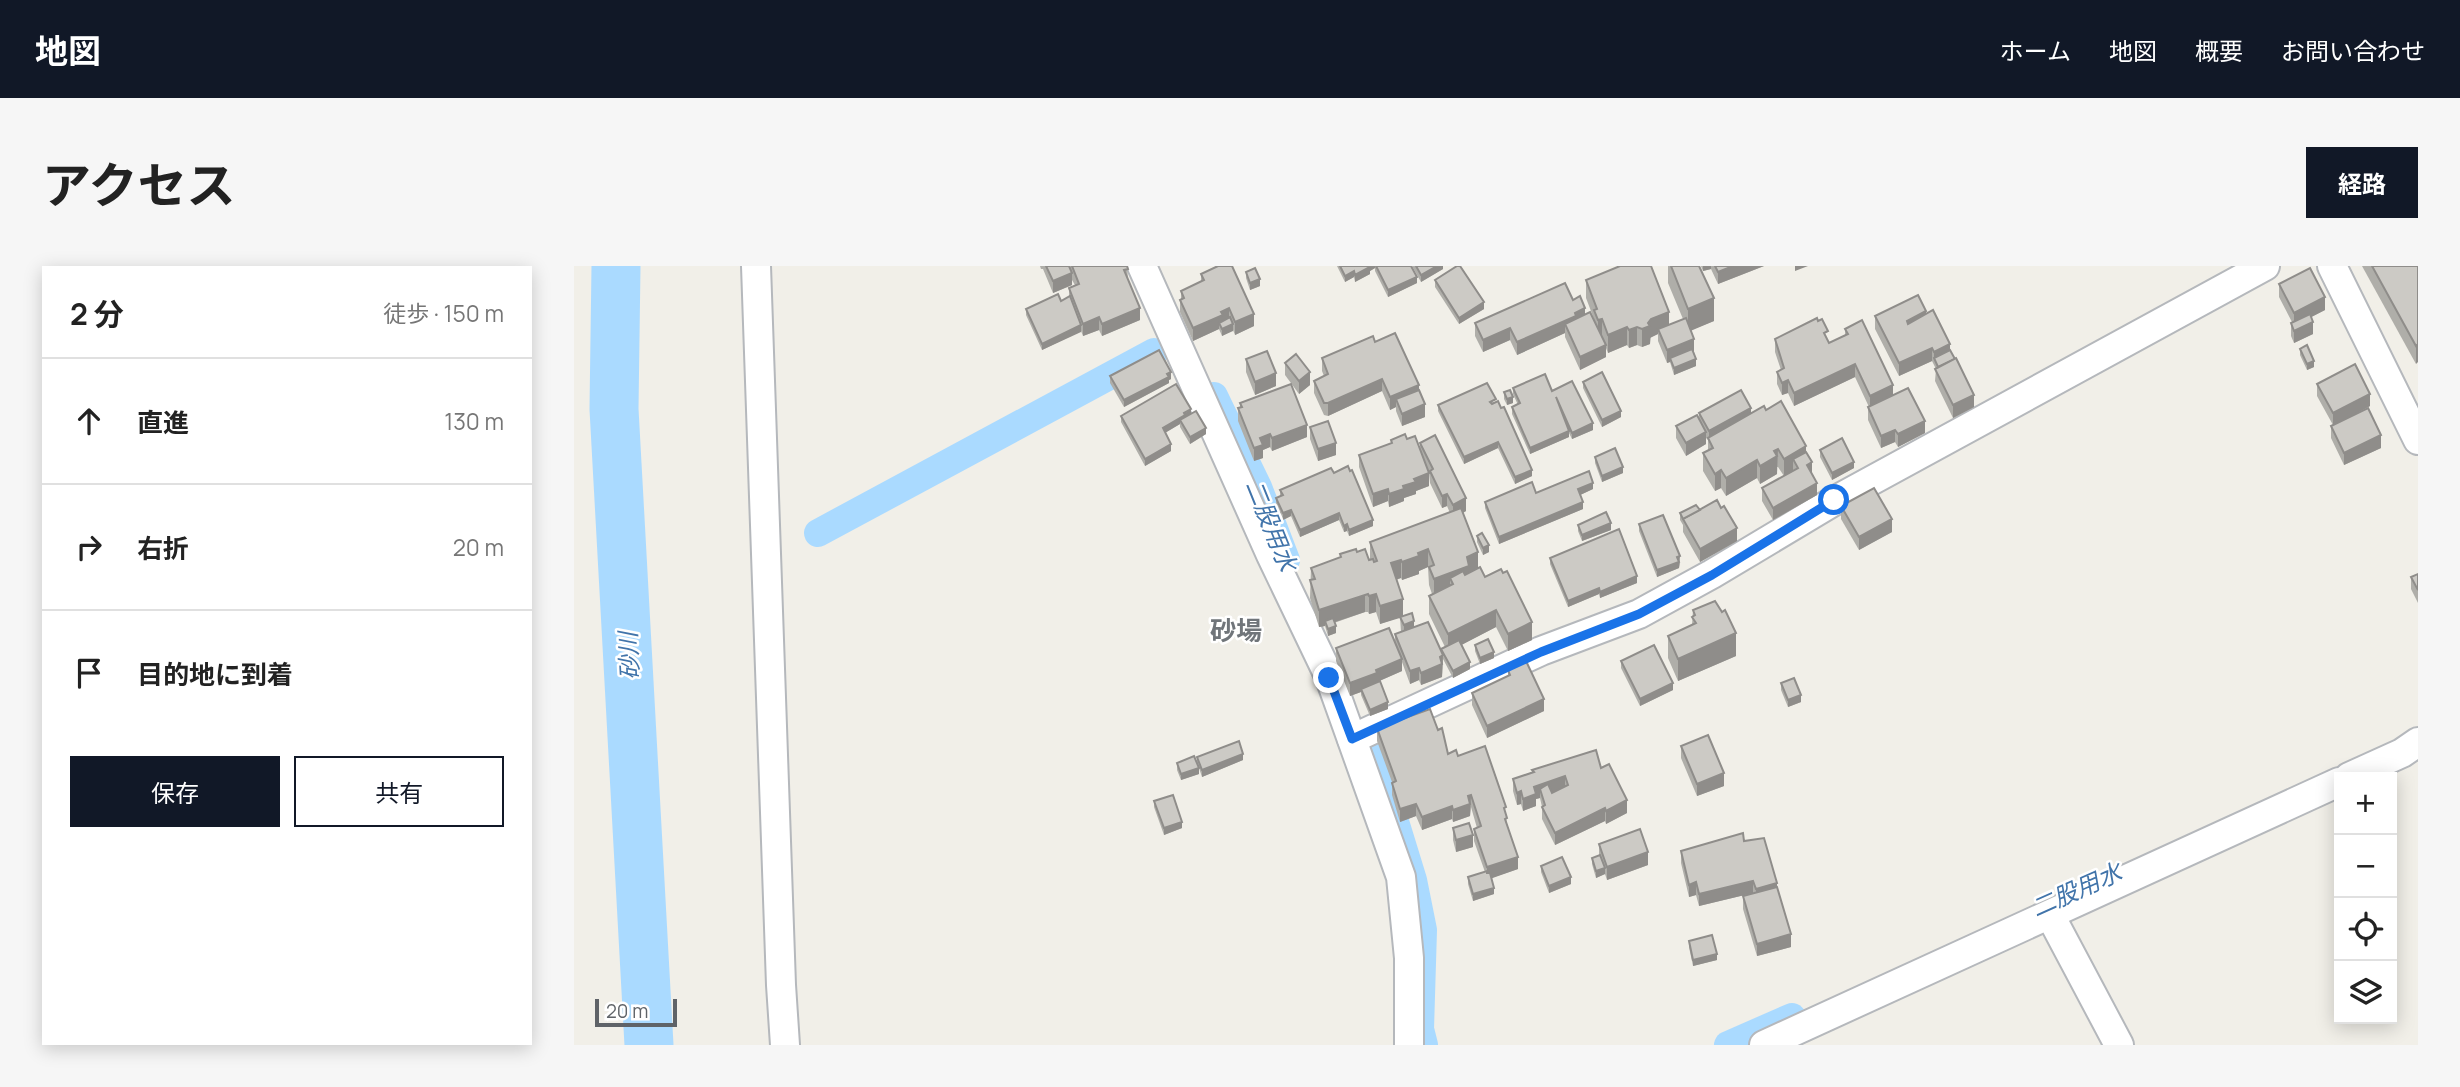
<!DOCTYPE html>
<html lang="ja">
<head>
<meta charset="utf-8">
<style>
  :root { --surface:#fff; --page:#f6f6f6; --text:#222; --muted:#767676; --line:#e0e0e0; --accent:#111827 }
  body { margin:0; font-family:Manrope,"Noto Sans JP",sans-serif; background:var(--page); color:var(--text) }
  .controls { position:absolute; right:21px; bottom:21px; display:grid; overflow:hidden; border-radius:0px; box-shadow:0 4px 18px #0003 }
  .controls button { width:63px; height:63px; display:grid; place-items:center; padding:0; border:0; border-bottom:2px solid var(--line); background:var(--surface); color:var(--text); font:35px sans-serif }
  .scale { position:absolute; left:21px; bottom:18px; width:82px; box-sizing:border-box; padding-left:7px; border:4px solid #5f6368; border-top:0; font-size:19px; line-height:24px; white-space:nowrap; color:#5f6368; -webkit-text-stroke:5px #fff; paint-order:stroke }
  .stop { position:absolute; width:21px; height:21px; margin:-16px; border:5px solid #1a73e8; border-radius:50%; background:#fff }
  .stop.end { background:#1a73e8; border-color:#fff; box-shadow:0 2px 7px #0008 }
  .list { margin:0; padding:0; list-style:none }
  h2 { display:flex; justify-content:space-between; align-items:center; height:91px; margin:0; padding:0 28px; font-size:30px }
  h2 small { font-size:23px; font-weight:400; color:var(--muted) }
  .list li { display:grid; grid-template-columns:46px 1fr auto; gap:21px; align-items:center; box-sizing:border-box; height:126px; padding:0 28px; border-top:2px solid var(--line) }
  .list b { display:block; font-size:26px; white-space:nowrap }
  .list em { font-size:23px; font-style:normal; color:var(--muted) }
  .actions { display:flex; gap:14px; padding:21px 28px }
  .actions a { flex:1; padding:16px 0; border:2px solid var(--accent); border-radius:0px; text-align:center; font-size:24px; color:var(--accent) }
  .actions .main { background:var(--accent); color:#fff }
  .icon { flex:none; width:38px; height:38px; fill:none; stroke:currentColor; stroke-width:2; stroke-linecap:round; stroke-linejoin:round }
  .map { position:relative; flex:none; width:1844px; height:779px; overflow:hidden; border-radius:0px }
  header { display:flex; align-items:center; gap:42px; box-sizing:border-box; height:98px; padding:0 35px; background:var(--accent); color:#fff }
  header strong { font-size:33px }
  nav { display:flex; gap:38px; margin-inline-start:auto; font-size:24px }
  .intro { display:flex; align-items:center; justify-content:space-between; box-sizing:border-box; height:168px; padding:0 42px }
  h1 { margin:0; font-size:49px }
  .button { padding:18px 32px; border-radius:0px; background:var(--accent); color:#fff; font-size:24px; font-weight:700 }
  main { display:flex; gap:42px; padding:0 42px }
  aside { flex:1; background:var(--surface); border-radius:0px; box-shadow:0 4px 18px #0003 }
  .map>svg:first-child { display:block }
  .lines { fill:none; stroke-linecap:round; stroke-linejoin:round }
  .canal { stroke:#aadaff; stroke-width:28 }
  .river { stroke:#aadaff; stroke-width:49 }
  .minor-casing { stroke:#b5b8bc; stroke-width:32 }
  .minor { stroke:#fff; stroke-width:28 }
  .wall { fill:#afaea9; fill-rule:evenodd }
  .shaded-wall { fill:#8f8d8a }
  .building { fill:#cccac5; stroke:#8f8d8a; stroke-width:2 }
  .route { stroke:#1a73e8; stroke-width:9 }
  .labels { text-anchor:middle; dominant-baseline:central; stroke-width:5; stroke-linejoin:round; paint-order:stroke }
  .water-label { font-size:24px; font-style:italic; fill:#4174aa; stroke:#fff }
  .quarter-label { font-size:26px; font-weight:bold; fill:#70757a; stroke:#fff }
</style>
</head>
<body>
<header>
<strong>地図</strong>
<nav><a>ホーム</a><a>地図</a><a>概要</a><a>お問い合わせ</a></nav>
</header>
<div class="intro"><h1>アクセス</h1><a class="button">経路</a></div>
<main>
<aside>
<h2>2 分<small>徒歩 · 150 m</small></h2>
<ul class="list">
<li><svg class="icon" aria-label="ahead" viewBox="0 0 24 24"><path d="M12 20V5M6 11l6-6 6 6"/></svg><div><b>直進</b></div><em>130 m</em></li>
<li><svg class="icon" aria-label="right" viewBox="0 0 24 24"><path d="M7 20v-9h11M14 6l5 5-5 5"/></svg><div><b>右折</b></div><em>20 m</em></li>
<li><svg class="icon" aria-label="arrive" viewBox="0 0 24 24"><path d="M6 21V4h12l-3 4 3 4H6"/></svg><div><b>目的地に到着</b></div></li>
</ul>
<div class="actions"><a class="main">保存</a><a>共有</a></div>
</aside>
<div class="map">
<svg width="1844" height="779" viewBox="0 0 1844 779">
  <rect width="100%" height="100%" fill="#f1efe8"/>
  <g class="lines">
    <g class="canal">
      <path d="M640 130 684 221 712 294"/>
      <path d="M244 267 580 86"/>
      <path d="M800 487 839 614 849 664 846 763 850 779"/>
      <path d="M1154 779 1218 751"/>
    </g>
    <path class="river" d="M42 0 40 143 75 779"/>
    <g class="minor-casing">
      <g id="minor">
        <path d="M182 0 207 719 211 779"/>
        <path d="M568 0 697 289 756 412 827 611 835 692V779"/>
        <path d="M1758 0 1844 174"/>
        <path d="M778 473 967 385 1065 348 1138 308 1260 235 1691 0"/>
        <path d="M1775 511 1828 487 1844 476"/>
        <path d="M1476 649 1545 779"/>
        <path d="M1190 779 1765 516"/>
      </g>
    </g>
    <use href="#minor" class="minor"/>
  </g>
  <g class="wall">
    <path d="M466 0H553L554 13 566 54 528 70 525 64 509 70 507 65 468 84 452 49V43L487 35 495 31V22L501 19 498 14V19L479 27 469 3H467Z"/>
    <path d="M763 0H837L843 17 814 31 801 5V2L796 5V8L781 16 780 11 771 16Z"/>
    <path d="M838 0H869V3L847 16Z"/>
    <path d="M1094 0H1125L1140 55 1117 64 1122 100 1100 109 1096 96 1093 97 1084 75V68L1077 71 1076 78 1068 81 1063 79 1055 82 1053 79 1034 87 1032 82V91L1006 104 991 71V67L943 89 936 74 909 86 901 70V57L999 34 1011 49 1020 53 1012 32V14L1095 59 1109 53 1094 17Z"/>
    <path d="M1127 0H1190L1144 18 1137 3 1129 5Z"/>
    <path d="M1788 0H1844L1842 98Z"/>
    <path d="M672 6 686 20 676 24 672 12Z"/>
    <path d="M627 8 680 60 661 69 659 64 648 70 645 63 619 75 606 46V34L607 33V25L627 15Z"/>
    <path d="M861 14 910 43 885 58 861 21Z"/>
    <path d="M1705 18 1751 44 1737 51 1739 68 1720 77 1717 70V57L1718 56 1705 31Z"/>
    <path d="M1352 48 1376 84 1400 141 1379 152 1361 115 1362 103 1358 95 1325 110 1301 63V50Z"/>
    <path d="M1244 55 1255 77 1271 69V63L1319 129 1351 167 1324 181 1321 176 1307 182 1294 154V141H1295L1281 111 1220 140 1214 127 1208 129 1203 118V106L1207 104 1201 86V73Z"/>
    <path d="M801 76 845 124 851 151 828 160 822 145V141L816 144 808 125 754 150 750 149 740 127V115L750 110 748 105V92Z"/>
    <path d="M1726 83 1740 101 1733 104 1726 89Z"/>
    <path d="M672 93 702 120 681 129 672 106Z"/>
    <path d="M711 97 736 119 725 128 711 109Z"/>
    <path d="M536 110 597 113 595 114V117L550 141 536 117Z"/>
    <path d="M1009 116 1047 151 1028 161 1009 122Z"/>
    <path d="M1743 118 1796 140 1775 151 1807 182 1770 199 1757 172V160L1759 159 1743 130Z"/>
    <path d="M939 122 978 125 1019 164 998 173 995 167V171L956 188 938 148V141L944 139 939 128Z"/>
    <path d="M930 126 939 137 933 139 930 133Z"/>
    <path d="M922 136 958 210 941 218 924 182 890 198 864 145V139Z"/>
    <path d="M666 137 733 171 698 185 696 181 689 184V192L680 195 664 155V142H666Z"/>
    <path d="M1192 144 1232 186 1243 229 1199 254 1188 235V222L1210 210 1204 201H1203V208L1186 218 1183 212 1152 230 1147 222 1141 225 1129 205V187L1134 185V174L1132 172V178L1112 190 1102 172V160L1125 153V147L1177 148Z"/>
    <path d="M617 148 632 168 616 178 606 161V158L591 167 597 185 571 200 547 156V150Z"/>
    <path d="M736 161 762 189 744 195 736 173Z"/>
    <path d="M833 173 846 183V177L892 245 889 247 904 302 958 374 934 385 922 361 887 379 896 403 879 412 869 393 868 411 847 419 845 414 836 418 828 396V405L803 416 814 443 796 450 787 429V426L776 430 762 395V382L821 377V368L827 366 826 351 806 358 802 346 795 348 794 346H791L760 357 762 367 754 370 751 360 745 361 736 332 737 302 766 292V288L783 286 796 294V276L876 247 873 240 868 242 856 217 855 207V220L842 225V228L830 232V235L815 241 814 235 799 241 785 201V189L817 177V174ZM854 301 855 319 858 328 855 330V348L871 381 867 383V385L829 350 822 314 827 312 828 314 845 308V305Z"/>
    <path d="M1246 184 1280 202 1258 214 1246 191Z"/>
    <path d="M1021 191 1049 207 1028 216 1021 197Z"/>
    <path d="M760 207 799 260 775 270 773 265 770 266 765 254 726 271 717 250 709 254 702 239V232L706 231V224Z"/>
    <path d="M1019 223 1006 229 1009 243 925 278 911 242V236L962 227Z"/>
    <path d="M1267 240 1318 266 1285 284 1267 253Z"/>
    <path d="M1126 244 1163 275 1126 296 1109 266V259L1106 254V247Z"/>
    <path d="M1065 258 1106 297 1105 302 1083 311 1065 265Z"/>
    <path d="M1004 259 1037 264 1008 275 1004 265Z"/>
    <path d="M903 270 915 286 909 289 903 276Z"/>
    <path d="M976 292 1063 317 1026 332 1025 328 994 341 976 298Z"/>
    <path d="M1844 308V337L1837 323V311Z"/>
    <path d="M1119 344 1162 390 1104 415 1094 392V370L1118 359Z"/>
    <path d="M901 379 920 392 906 398 901 385Z"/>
    <path d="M1047 395 1099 424 1066 440 1047 402Z"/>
    <path d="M934 404 970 445 913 472 898 439V427L934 410Z"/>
    <path d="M1207 417 1227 436 1214 441 1207 424Z"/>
    <path d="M803 462 864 464 874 488 884 490 932 550 933 560 944 603 917 612 920 628 899 635 894 618V611L911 606 900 575V563L903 562 897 541 896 550 879 556 878 553 848 564 842 550 826 556 818 529V516L803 475Z"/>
    <path d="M1107 480 1150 520 1123 530 1107 492Z"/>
    <path d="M623 491 669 494 628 511 625 502V508L607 514 603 504V497L623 499Z"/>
    <path d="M1027 502 1053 547 1032 558 1031 555 981 579 968 553V541L966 532 962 533V540L949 545 947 538 943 539 939 525V513L958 506V504Z"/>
    <path d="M580 535 608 562 590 569 580 541Z"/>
    <path d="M879 562 899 581 882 586 879 574Z"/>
    <path d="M1170 575 1203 622 1217 681 1183 690 1169 643V630L1179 627 1125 640 1122 629 1115 631 1107 597V585Z"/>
    <path d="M1025 578 1074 599 1033 614 1031 608 1022 612 1018 598V592L1025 590Z"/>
    <path d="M967 600 997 618 975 627 967 606Z"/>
    <path d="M1115 675 1143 694 1119 700 1115 681Z"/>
  </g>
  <g class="shaded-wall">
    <path d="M795 0H801V2L796 5V8L781 16V9Z"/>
    <path d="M863 0H869V3L847 16V9Z"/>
    <path d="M1129 0H1137V3L1129 5Z"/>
    <path d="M1159 0H1190L1144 18V6Z"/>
    <path d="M1221 0H1234L1221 5Z"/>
    <path d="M780 5V11L771 16V10Z"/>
    <path d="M498 7V19L479 27V15Z"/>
    <path d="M843 11V17L814 31V24Z"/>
    <path d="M686 13V20L676 24V17Z"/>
    <path d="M1751 31V44L1720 60V47Z"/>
    <path d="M1140 32V55L1114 66V43Z"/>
    <path d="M910 36V43L885 58V52Z"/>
    <path d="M566 42V54L528 70V58Z"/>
    <path d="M655 42V55L645 57V63L619 75V62Z"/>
    <path d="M1011 42V55L991 58V67L943 89V76Z"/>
    <path d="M1352 45V58L1333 67V55Z"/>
    <path d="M1095 46V64L1084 63V68L1076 72V78L1068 81V63L1077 53Z"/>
    <path d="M680 48V60L661 69V56Z"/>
    <path d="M525 51V64L509 70V58Z"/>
    <path d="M1028 53V71L1024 72V54Z"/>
    <path d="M1739 56V68L1720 77V65Z"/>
    <path d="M659 58V65L648 70V63Z"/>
    <path d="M507 59V66L468 84V78Z"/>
    <path d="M1053 61V79L1034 87V69Z"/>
    <path d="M1063 61V79L1055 82V64Z"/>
    <path d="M936 62V74L909 86V74Z"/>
    <path d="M1120 73V85L1097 95 1096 92V96L1093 97V84Z"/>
    <path d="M1376 78V91L1360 92V86Z"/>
    <path d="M1844 78V96L1842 98V80Z"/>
    <path d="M1032 79V91L1006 104V91Z"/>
    <path d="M1358 82V95L1325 110V97Z"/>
    <path d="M1122 93V100L1100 109V102Z"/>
    <path d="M1740 95V101L1733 104V98Z"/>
    <path d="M1281 98V111L1220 140V127Z"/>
    <path d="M597 106V113L595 114V117L550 141V134Z"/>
    <path d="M736 106V119L725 128V115Z"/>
    <path d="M702 107V120L681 129V116Z"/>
    <path d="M808 113V125L754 150V137Z"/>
    <path d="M1214 114V127L1208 129V117Z"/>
    <path d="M845 119V131L822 133V141L816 144V131Z"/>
    <path d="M1319 119V131L1296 143V130Z"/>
    <path d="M1796 128V140L1759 160V147Z"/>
    <path d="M1400 129V141L1379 152V139Z"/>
    <path d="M939 131V137L933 139V133Z"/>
    <path d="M851 138V151L828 160V148Z"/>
    <path d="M1177 142V154L1135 177V165Z"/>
    <path d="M617 143V149L606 154V158L589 168V162Z"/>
    <path d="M1047 145V151L1028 161V154Z"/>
    <path d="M1351 155V167L1324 181V168Z"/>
    <path d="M1019 157V164L998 173V167Z"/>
    <path d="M733 159V171L698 185V172Z"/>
    <path d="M632 162V168L616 178V171Z"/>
    <path d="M1321 164V176L1307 182V170Z"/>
    <path d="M995 165V171L956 188V182Z"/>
    <path d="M1132 166V178L1112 190V177Z"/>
    <path d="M696 168V181L689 184V192L680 195V182L686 172Z"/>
    <path d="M1807 169V182L1770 199V187Z"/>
    <path d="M924 176V182L890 198V191Z"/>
    <path d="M762 177V189L744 195V183Z"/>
    <path d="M597 178V185L571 200V193Z"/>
    <path d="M1232 180V198L1219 193V206L1210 211V193Z"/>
    <path d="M1204 183 1203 208 1186 218V200L1200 185Z"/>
    <path d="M1183 194V212L1152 230V212Z"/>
    <path d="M1238 196V209L1233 199Z"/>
    <path d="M1280 196V202L1258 214V207Z"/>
    <path d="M1049 201V207L1028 216V210Z"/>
    <path d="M958 204V210L941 218V211Z"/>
    <path d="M1147 204V222L1141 225V208Z"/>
    <path d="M855 207V220L842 225V228L830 232V235L815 241V228L840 213Z"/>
    <path d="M1019 217V223L1004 230V223Z"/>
    <path d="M1243 217V229L1199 254V242Z"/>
    <path d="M814 223V235L799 241V228Z"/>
    <path d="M873 228V240L868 242V230Z"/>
    <path d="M892 232V245L879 252V239Z"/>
    <path d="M1009 236V243L925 278V271Z"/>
    <path d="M717 244V250L709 254V247Z"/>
    <path d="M765 247V254L726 271V264Z"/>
    <path d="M1318 253V266L1285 284V271Z"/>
    <path d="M799 254V260L775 270V264Z"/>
    <path d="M1037 257V264L1008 275V269Z"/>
    <path d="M773 258V265L770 266V260Z"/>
    <path d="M1163 262V275L1126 296V283Z"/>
    <path d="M915 279V286L909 289V282Z"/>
    <path d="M854 283V301L845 305V308L828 314V296L844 287Z"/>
    <path d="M904 286V304L879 318 876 312V325L860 331V313L893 291Z"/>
    <path d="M1106 290 1105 302 1083 311V304Z"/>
    <path d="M827 294V312L817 315V297Z"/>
    <path d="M1063 310V317L1026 332V326Z"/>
    <path d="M1025 322V328L994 341V335Z"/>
    <path d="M791 328V346L752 359 751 355V360L745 361V344Z"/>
    <path d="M802 328V346L795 348V330Z"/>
    <path d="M829 333V351L806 358V340Z"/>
    <path d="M922 344V361L874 386V368Z"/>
    <path d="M840 355V367L830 372V359Z"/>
    <path d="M958 356V374L934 385V368Z"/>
    <path d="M762 360V367L754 370V363Z"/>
    <path d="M1162 367V390L1104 415V393Z"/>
    <path d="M920 386V392L906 398V392Z"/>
    <path d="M869 389 868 411 847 419V407Z"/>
    <path d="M828 393V405L803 416V420L787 423V426L776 430V417L802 404Z"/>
    <path d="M896 396V403L879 412V405Z"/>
    <path d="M845 402V414L836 418V405Z"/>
    <path d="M1099 417V424L1066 440V433Z"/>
    <path d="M1227 429V436L1214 441V434Z"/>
    <path d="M970 433V445L913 472V460Z"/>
    <path d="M814 436V443L796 450V444Z"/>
    <path d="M669 488V494L628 511V504Z"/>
    <path d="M625 502V508L607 514V508Z"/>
    <path d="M1150 507V520L1123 530V518Z"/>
    <path d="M991 510V523L968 531 966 523V532L962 533V540L949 545V533L960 521Z"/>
    <path d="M947 525V538L943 539V527Z"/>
    <path d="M897 529 896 550 879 556V544L894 530Z"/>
    <path d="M1053 534V547L1032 558V545Z"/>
    <path d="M842 538V550L826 556V543Z"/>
    <path d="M878 540V553L848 564V551Z"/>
    <path d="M1031 542V555L981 579V567Z"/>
    <path d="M608 556V562L590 569V562Z"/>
    <path d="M899 569V581L882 586V574Z"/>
    <path d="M1074 586V599L1033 614V601Z"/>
    <path d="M944 591V603L913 614V601Z"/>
    <path d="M1031 602V608L1022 612V605Z"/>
    <path d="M997 611V618L975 627V620Z"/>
    <path d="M1179 615V627L1125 640V628Z"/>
    <path d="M1122 616V629L1115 631V619Z"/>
    <path d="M1203 617V629L1182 636V623Z"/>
    <path d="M920 622V628L899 635V628Z"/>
    <path d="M1217 668V681L1183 690V678Z"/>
    <path d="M1143 688V694L1119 700V694Z"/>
  </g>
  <g class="building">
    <path d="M472 0H495L498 7 479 15Z"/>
    <path d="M498 0H553L554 3 550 4 566 42 528 58 525 51 509 58 495 22 505 18Z"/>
    <path d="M644 0H658L680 48 661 56 655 42 647 46 649 49 619 62 606 34 610 32 607 25 630 14 627 8Z"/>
    <path d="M766 0H796V1L781 9 780 5 771 10Z"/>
    <path d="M802 0H837L843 11 814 24Z"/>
    <path d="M842 0H863L847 9Z"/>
    <path d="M883 0H886L910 36 885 52 861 14Z"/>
    <path d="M1046 0H1077L1095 46 1077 53 1074 57 1076 60 1068 63 1063 61 1055 64 1053 61 1034 69 1028 53 1024 54 1020 44 1023 43 1012 14Z"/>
    <path d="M1097 0H1125L1140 32 1114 43Z"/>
    <path d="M1141 0H1159L1144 6Z"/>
    <path d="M1798 0H1844V78L1842 80Z"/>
    <path d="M681 2 686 13 676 17 672 6Z"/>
    <path d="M1736 2 1751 31 1720 47 1705 18Z"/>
    <path d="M991 17 999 34 1006 30 1011 42 1001 47 1002 50 943 76 936 62 909 74 901 57Z"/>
    <path d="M484 28 487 35 496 30 507 59 468 78 452 43Z"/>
    <path d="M1344 29 1352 45 1333 55 1334 58 1359 44 1376 78 1360 86 1358 82 1325 97 1301 50Z"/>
    <path d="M1016 46 1032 79 1006 91 991 58Z"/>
    <path d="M1736 48 1739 56 1720 65 1717 57Z"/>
    <path d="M656 51 659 58 648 63 645 57Z"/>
    <path d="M1112 52 1120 73 1093 84 1084 63Z"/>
    <path d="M1243 52 1244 55 1248 53 1254 65 1250 67 1255 77 1274 68 1271 63 1288 54 1319 119 1296 130 1281 98 1220 127 1214 114 1208 117 1203 106 1210 102 1201 73Z"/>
    <path d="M821 67 845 119 816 131 808 113 754 137H750L740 115 754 108 748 92 799 70 801 76Z"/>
    <path d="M1733 79 1740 95 1733 98 1726 83Z"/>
    <path d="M1118 83 1122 93 1100 102 1096 92Z"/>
    <path d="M585 84 597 106 593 108 595 111 550 134 536 110Z"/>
    <path d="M1376 84 1381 93 1364 101 1360 92Z"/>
    <path d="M693 85 702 107 681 116 672 93Z"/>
    <path d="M722 88 736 106 725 115 711 97Z"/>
    <path d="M1382 92 1400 129 1379 139 1361 103Z"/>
    <path d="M1781 98 1796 128 1759 147 1743 118Z"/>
    <path d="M1028 106 1047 145 1028 154 1009 116Z"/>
    <path d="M971 108 978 125 998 115 1019 157 998 167 982 131 995 165 956 182 938 141 946 137 939 122Z"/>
    <path d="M913 117 922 133 916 136 918 138 924 135 927 142 930 141 958 204 941 211 924 176 890 191 864 139Z"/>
    <path d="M602 118 617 143 610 147 611 149 589 162 597 178 571 193 547 150Z"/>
    <path d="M717 118 733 159 698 172 696 168 686 172 689 179 680 182 664 142 668 141 666 137Z"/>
    <path d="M1334 122 1351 155 1324 168 1321 164 1307 170 1294 141Z"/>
    <path d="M845 124 851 138 828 148 822 133Z"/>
    <path d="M936 124 939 131 933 133 930 126Z"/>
    <path d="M1167 124 1177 142 1135 165 1125 147Z"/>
    <path d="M1207 135 1232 180 1210 193 1204 183 1200 185 1203 190 1186 200 1183 194 1152 212 1147 204 1141 208 1129 187 1139 182 1134 172 1190 140 1192 144Z"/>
    <path d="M1794 142 1807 169 1770 187 1757 160Z"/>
    <path d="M622 145 632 162 616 171 606 154Z"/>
    <path d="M1123 149 1132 166 1112 177 1102 160Z"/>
    <path d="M754 155 762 177 744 183 736 161Z"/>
    <path d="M831 168 833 173 841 170 855 207 840 213 842 216 829 220 830 223 815 228 814 223 799 228 785 189 818 177 817 174Z"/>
    <path d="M861 169 892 232 879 239 873 228 868 230 856 205 859 203 846 177Z"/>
    <path d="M1268 172 1280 196 1258 207 1246 184Z"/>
    <path d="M1041 182 1049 201 1028 210 1021 191Z"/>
    <path d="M1232 186 1238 196 1233 199 1243 217 1199 242 1188 222 1224 202 1219 193Z"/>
    <path d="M774 200 776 205 778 204 799 254 775 264 773 258 770 260 765 247 726 264 717 244 709 247 702 232 709 229 706 224 757 202 760 207Z"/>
    <path d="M1015 205 1019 217 1004 223 1009 236 925 271 911 236 958 216 962 227Z"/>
    <path d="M1300 222 1318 253 1285 271 1267 240Z"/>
    <path d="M1143 234 1147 242 1150 240 1163 262 1126 283 1109 253Z"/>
    <path d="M1122 239 1126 244 1109 253 1106 247Z"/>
    <path d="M887 242 904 286 893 291 895 300 860 313 855 301 860 299 854 283 844 287 845 290 828 296 827 294 817 297 829 333 806 340 802 328 795 330 794 328 745 344 736 314 741 313 737 302 767 291 766 288 782 283 783 286 791 283 795 294 799 293 800 296 803 295 796 276Z"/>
    <path d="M1032 246 1037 257 1008 269 1004 259Z"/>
    <path d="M1089 249 1106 290 1103 291 1105 296 1083 304 1065 258Z"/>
    <path d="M1045 263 1063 310 1026 326 1025 322 994 335 976 292Z"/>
    <path d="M908 267 915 279 909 282 903 270Z"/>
    <path d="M906 301 911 311 927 303 929 307 933 305 958 356 934 368 922 344 874 368 855 330 879 318 876 312 889 305 891 309Z"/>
    <path d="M1844 308V324L1837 311Z"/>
    <path d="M1141 335 1148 346 1151 344 1162 367 1104 393 1094 370 1122 357 1118 351 1121 349 1119 344Z"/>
    <path d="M838 347 840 355 830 359 826 351Z"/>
    <path d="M759 352 762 360 754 363 751 355Z"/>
    <path d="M854 356 869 389 866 391 868 398 847 407 845 402 836 405 821 368Z"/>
    <path d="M815 362 828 393 802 404 803 407 776 417 762 382Z"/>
    <path d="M914 373 920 386 906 392 901 379Z"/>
    <path d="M885 374 896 396 879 405 867 383Z"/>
    <path d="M1080 379 1099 417 1066 433 1047 395Z"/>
    <path d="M952 395 970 433 913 460 898 427 936 409 934 404Z"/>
    <path d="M1220 412 1227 429 1214 434 1207 417Z"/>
    <path d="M806 415 814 436 796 444 787 423Z"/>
    <path d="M856 443 864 464 868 462 874 488 882 484 884 490 911 480 932 541 930 542 933 552 931 553 944 591 913 601 900 563 907 560 897 529 894 530 896 538 879 544 878 540 848 551 842 538 826 543 818 517 822 515 803 462Z"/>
    <path d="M1134 469 1150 507 1123 518 1107 480Z"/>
    <path d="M665 475 669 488 628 504 623 491Z"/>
    <path d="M1022 484 1027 502 1035 498 1053 534 1032 545 1031 542 981 567 968 541 971 539 966 523 974 518 978 527 994 519 991 510 960 521 962 528 949 533 947 525 943 527 939 513 960 506 958 504Z"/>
    <path d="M620 490 625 502 607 508 603 497Z"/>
    <path d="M599 529 608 556 590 562 580 535Z"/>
    <path d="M895 557 899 569 882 574 879 562Z"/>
    <path d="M1066 563 1074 586 1033 601 1025 578Z"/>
    <path d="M1169 567 1170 575 1190 572 1203 617 1182 623 1179 615 1125 628 1122 616 1115 619 1107 585Z"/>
    <path d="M1026 589 1031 602 1022 605 1018 592Z"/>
    <path d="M988 591 997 611 975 620 967 600Z"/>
    <path d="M913 605V607H916L920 622 899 628 894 611Z"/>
    <path d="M1203 621 1217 668 1183 678 1169 630Z"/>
    <path d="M1138 669 1143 688 1119 694 1115 675Z"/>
  </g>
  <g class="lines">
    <path class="route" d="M755 412 778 473 967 386 1065 348 1138 309 1260 234"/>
  </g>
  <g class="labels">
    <g class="water-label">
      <text transform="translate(698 259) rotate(68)">二股用水</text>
      <text transform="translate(54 390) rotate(-93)">砂川</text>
      <text transform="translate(1502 623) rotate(-24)">二股用水</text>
    </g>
    <g class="quarter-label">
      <text x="662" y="364">砂場</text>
    </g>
  </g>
</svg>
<div class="controls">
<button>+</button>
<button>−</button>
<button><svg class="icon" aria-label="locate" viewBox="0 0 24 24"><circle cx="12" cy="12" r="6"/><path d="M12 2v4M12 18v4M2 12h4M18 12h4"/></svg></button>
<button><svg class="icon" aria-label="layers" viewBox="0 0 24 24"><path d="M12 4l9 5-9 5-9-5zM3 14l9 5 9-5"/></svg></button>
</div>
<div class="scale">20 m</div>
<div class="stop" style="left:1260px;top:234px"></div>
<div class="stop end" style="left:755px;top:412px"></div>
</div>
</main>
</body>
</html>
